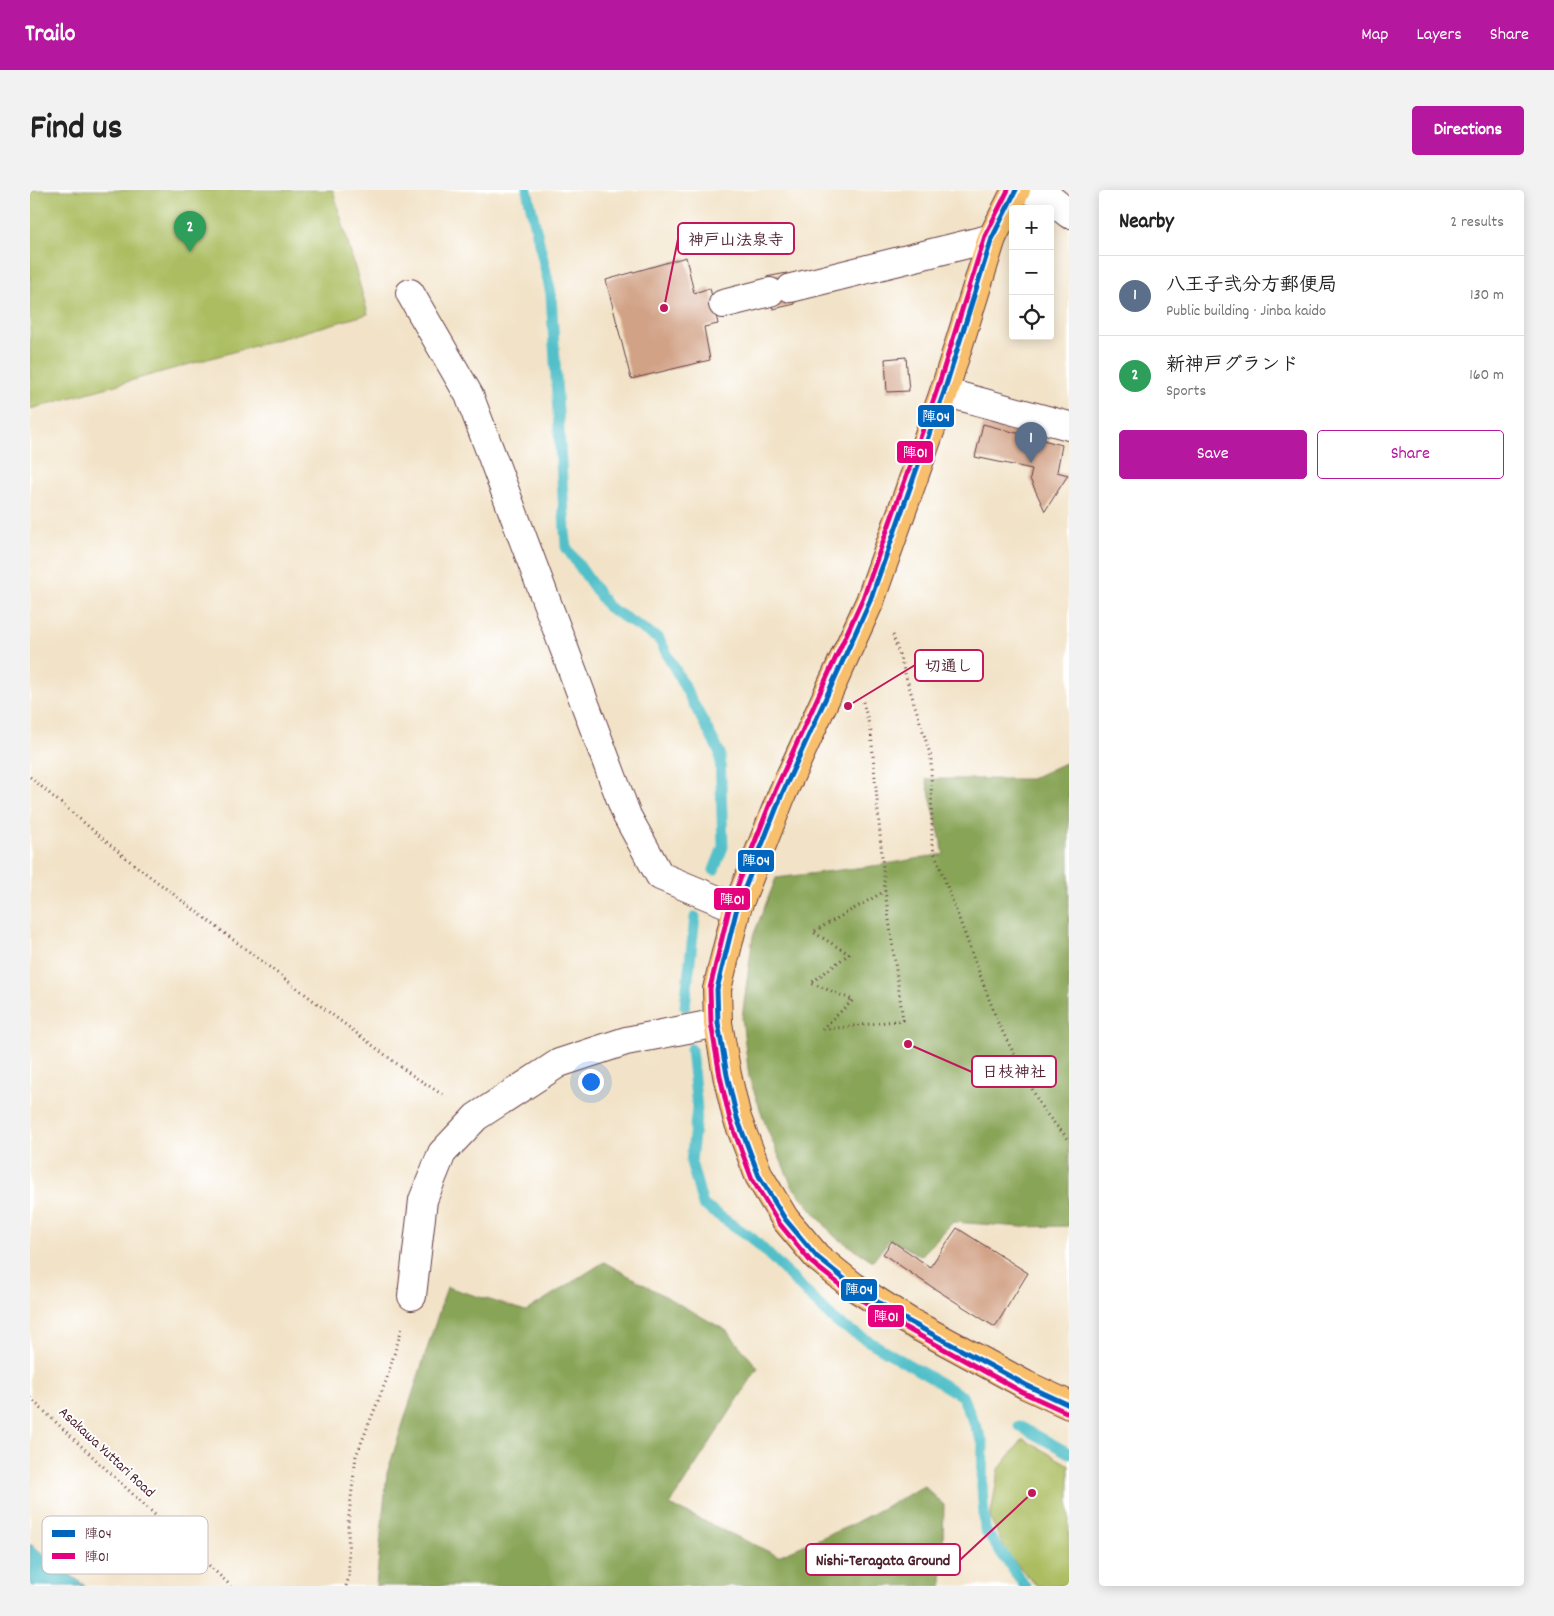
<!DOCTYPE html>
<html lang="en">
<head>
<meta charset="utf-8">
<style>
  :root { --surface:#fff; --page:#f2f2f2; --text:#222; --muted:#767676; --line:#e0e0e0; --accent:#b5179e }
  body { margin:0; font-family:Dekko,"Klee One",sans-serif; background:var(--page); color:var(--text) }
  .controls { position:absolute; right:15px; top:15px; display:grid; overflow:hidden; border-radius:5px; box-shadow:0 2px 12px #0003 }
  .controls button { width:45px; height:45px; display:grid; place-items:center; padding:0; border:0; border-bottom:1px solid var(--line); background:var(--surface); color:var(--text); font:25px sans-serif }
  .you { position:absolute; left:560px; top:891px; width:18px; height:18px; margin:-12px; border:4px solid #fff; border-radius:50%; background:#1a73e8; box-shadow:0 0 0 8px #1a73e833 }
  .badge { display:grid; place-items:center; width:32px; height:32px; border-radius:50%; background:var(--accent); color:#fff; font-size:16px; font-weight:700 }
  .pin { position:absolute; translate:-50% -41px; filter:drop-shadow(0 1px 2px #0008) }
  .pin::after { content:''; position:absolute; top:26px; width:18px; height:15px; background:inherit; clip-path:polygon(0 0,100% 0,50% 100%) }
  .list { margin:0; padding:0; list-style:none }
  h2 { display:flex; justify-content:space-between; align-items:center; height:65px; margin:0; padding:0 20px; font-size:21px }
  h2 small { font-size:16px; font-weight:400; color:var(--muted) }
  .list li { display:grid; grid-template-columns:32px 1fr auto; gap:15px; align-items:center; box-sizing:border-box; height:80px; padding:0 20px; border-top:1px solid var(--line) }
  .list b { display:block; font-size:19px; white-space:nowrap }
  .list p { margin:0; font-size:16px; white-space:nowrap; color:var(--muted) }
  .list em { font-size:16px; font-style:normal; color:var(--muted) }
  .actions { display:flex; gap:10px; padding:15px 20px }
  .actions a { flex:1; padding:11px 0; border:1px solid var(--accent); border-radius:5px; text-align:center; font-size:18px; color:var(--accent) }
  .actions .main { background:var(--accent); color:#fff }
  .icon { flex:none; width:28px; height:28px; fill:none; stroke:currentColor; stroke-width:2; stroke-linecap:round; stroke-linejoin:round }
  .map { position:relative; flex:none; width:1039px; height:1396px; overflow:hidden; border-radius:5px }
  header { display:flex; align-items:center; gap:30px; box-sizing:border-box; height:70px; padding:0 25px; background:var(--accent); color:#fff }
  header strong { font-size:24px }
  nav { display:flex; gap:28px; margin-inline-start:auto; font-size:18px }
  .intro { display:flex; align-items:center; justify-content:space-between; box-sizing:border-box; height:120px; padding:0 30px }
  h1 { margin:0; font-size:35px }
  .button { padding:12px 22px; border-radius:5px; background:var(--accent); color:#fff; font-size:18px; font-weight:700 }
  main { display:flex; gap:30px; padding:0 30px }
  aside { flex:1; background:var(--surface); border-radius:5px; box-shadow:0 2px 12px #0003 }
  .map>svg:first-child { display:block }
  .green { fill:#abbd61; stroke:#7a6e46 }
  .forest { fill:#88a457; stroke:#696241 }
  .water { fill:#52c0c9; stroke:#4e707a }
  .lines { fill:none; stroke-linecap:round; stroke-linejoin:round }
  .stream { stroke:#52c0c9; stroke-width:11 }
  .building { fill:#d2a286 }
  .minor-casing { stroke:#633c43; stroke-width:30 }
  .major-casing { stroke:#633c43; stroke-width:30 }
  .path { stroke:#633c43; stroke-width:3; stroke-dasharray:1 4; stroke-linecap:butt }
  .minor { stroke:#fff; stroke-width:28 }
  .major { stroke:#f8bf6c; stroke-width:28 }
  .bus-1-casing { stroke:#fff; stroke-width:9 }
  .bus-2-casing { stroke:#fff; stroke-width:9 }
  .bus-1 { stroke:#0065bd; stroke-width:5 }
  .bus-2 { stroke:#e5007d; stroke-width:5 }
  .labels { text-anchor:middle; dominant-baseline:central; stroke-width:4; stroke-linejoin:round; paint-order:stroke }
  .street-label { font-size:15px; fill:#4a1f2b; stroke:#fff }
  .key { fill:#fff; stroke:#c9bcbf; stroke-width:1 }
  .key-label { font-size:14px; fill:#4a1f2b }
  .leader { fill:none; stroke:#c2185b; stroke-width:2 }
  .callout-dot { fill:#c2185b; stroke:#fff; stroke-width:2 }
  .callout { fill:#fff; stroke:#c2185b; stroke-width:2 }
  .callout-label { font-size:16px; text-anchor:middle; font-weight:bold; fill:#4a1f2b }
  .line-badge { stroke:#fff; stroke-width:2 }
  .badge-label { font-size:14px; text-anchor:middle; font-weight:bold; fill:#fff }
</style>
</head>
<body>
<header>
<strong>Trailo</strong>
<nav><a>Map</a><a>Layers</a><a>Share</a></nav>
</header>
<div class="intro"><h1>Find us</h1><a class="button">Directions</a></div>
<main>
<div class="map">
<svg width="1039" height="1396" viewBox="0 0 1039 1396">
  <rect width="100%" height="100%" fill="#fff"/>
  <filter id="ink" filterUnits="userSpaceOnUse"><feTurbulence type="fractalNoise" baseFrequency=".02" numOctaves="2"/><feDisplacementMap in="SourceGraphic" scale="10" xChannelSelector="R" yChannelSelector="G"/><feConvolveMatrix kernelMatrix="1 2 1 2 8 2 1 2 1" color-interpolation-filters="sRGB"/></filter>
  <filter id="wash" filterUnits="userSpaceOnUse"><feTurbulence type="fractalNoise" baseFrequency=".0096" numOctaves="4" result="noise"/><feDisplacementMap in="SourceGraphic" scale="20" xChannelSelector="R" yChannelSelector="G"/><feGaussianBlur stdDeviation="1.12" result="paint"/><feColorMatrix in="noise" values="0 0 0 0 0 0 0 0 0 0 0 0 0 0 0 0 0 1.4 0 .05"/><feComposite in="paint" operator="in"/></filter>
  <g filter="url(#wash)">
    <rect width="100%" height="100%" fill="#f2e3c8"/>
    <g class="green">
      <path d="M0 0H303L338 124 0 219Z"/>
      <path d="M993 1249 1039 1275V1396H1007L978 1365 960 1328 969 1279Z"/>
    </g>
    <g class="forest">
      <path d="M1039 571V1036L992 1037 923 1032 891 1066 860 1049 843 1071 804 1046 762 996 737 939 719 887 712 828 723 746 746 688 850 675 914 664 896 589H1000Z"/>
      <path d="M574 1072 697 1141 728 1178 640 1315 748 1366 819 1336 894 1296 914 1315 912 1396H346L357 1283 417 1097 496 1121Z"/>
    </g>
    <path class="water" d="M0 1354 55 1396H0Z"/>
    <g class="lines">
      <g class="stream">
        <path d="M497 0 521 104 536 357 578 417 629 449 690 563 693 657 684 680"/>
        <path d="M655 816 665 727"/>
        <path d="M661 859 667 918 661 972 673 1015 722 1048 806 1132 932 1206 953 1253 952 1296 955 1340 995 1396"/>
        <path d="M989 1236 1039 1263"/>
      </g>
    </g>
    <g id="blocks">
      <g class="building">
        <path d="M656 67 664 103 680 98 688 134 674 137 680 170 601 189 576 90Z"/>
        <path d="M757 83 765 114 743 119 736 87Z"/>
        <path d="M876 167 879 201 857 202 855 169Z"/>
        <path d="M953 234 1032 255 1027 282 1038 285 1015 321 1000 289 1002 279 945 267Z"/>
        <path d="M927 1038 998 1083 965 1137 891 1090 853 1064 862 1051 900 1077Z"/>
      </g>
    </g>
  </g>
  <g filter="url(#ink)">
    <use href="#blocks" fill-opacity="0" stroke="#633c43" stroke-width="1"/>
    <g class="lines">
      <g class="minor-casing">
        <g id="minor">
          <path d="M999 0 1018 7 1039 24"/>
          <path d="M761 98 962 48"/>
          <path d="M380 103 439 205 597 626 630 686 707 718"/>
          <path d="M693 114 740 102"/>
          <path d="M914 202 1039 236"/>
          <path d="M382 1106 393 1010 412 963 446 927 529 873 596 851 688 833"/>
        </g>
      </g>
      <g class="major-casing">
        <path id="major" d="M986 0 962 48 914 202 840 411 752 604 707 718 687 799 688 833 697 885 707 928 729 986 755 1029 787 1067 823 1096 878 1131 996 1195 1039 1215"/>
      </g>
      <g class="path">
        <path d="M863 445 901 567 902 656 968 833 1013 920 1039 950"/>
        <path d="M833 512 841 542 855 701 873 830 791 840 823 810 781 793 819 764 783 742 855 701"/>
        <path d="M0 587 97 669 379 883 416 907"/>
        <path d="M0 1208 201 1396"/>
        <path d="M316 1396 319 1387 318 1333 326 1266 356 1191 372 1138"/>
      </g>
      <use href="#minor" class="minor"/>
      <use href="#major" class="major"/>
      <g class="bus-1-casing">
        <path id="bus-1" d="M986 0 962 48 914 202 840 411 752 604 707 718 687 799 688 833 697 885 707 928 729 986 755 1029 787 1067 823 1096 878 1131 996 1195 1039 1215"/>
      </g>
      <g class="bus-2-casing">
        <path id="bus-2" d="M978 0 955 46 907 200 833 408 745 601 700 715 680 798 681 833 690 886 700 930 722 989 749 1033 781 1072 819 1102 874 1137 992 1202 1036 1222"/>
      </g>
      <use href="#bus-1" class="bus-1"/>
      <use href="#bus-2" class="bus-2"/>
    </g>
  </g>
  <g class="labels">
    <g class="street-label">
      <text transform="translate(76 1263) rotate(43)">Asakawa Yuttari Road</text>
    </g>
  </g>
  <rect x="12" y="1326" width="166" height="58" rx="8" class="key"/>
  <rect x="22" y="1340" width="23" height="7" fill="#0065bd"/>
  <rect x="22" y="1363" width="23" height="6" fill="#e5007d"/>
  <g class="key-label">
    <text x="54" y="1348">陣04</text>
    <text x="54" y="1371">陣01</text>
  </g>
  <path class="leader" d="M634 118L648 49M818 516L885 475M878 854L942 882M1002 1303L930 1370"/>
  <g class="callout-dot">
    <circle cx="634" cy="118" r="5"/>
    <circle cx="818" cy="516" r="5"/>
    <circle cx="878" cy="854" r="5"/>
    <circle cx="1002" cy="1303" r="5"/>
  </g>
  <g class="callout">
    <rect x="648" y="33" width="116" height="31" rx="5"/>
    <rect x="885" y="460" width="68" height="31" rx="5"/>
    <rect x="942" y="866" width="84" height="31" rx="5"/>
    <rect x="776" y="1354" width="154" height="31" rx="5"/>
  </g>
  <g class="callout-label">
    <text x="706" y="55">神戸山法泉寺</text>
    <text x="919" y="481">切通し</text>
    <text x="984" y="887">日枝神社</text>
    <text x="853" y="1375">Nishi-Teragata Ground</text>
  </g>
  <g class="line-badge">
    <rect x="887" y="214" width="38" height="24" rx="5" fill="#0065bd"/>
    <rect x="866" y="250" width="38" height="24" rx="5" fill="#e5007d"/>
    <rect x="707" y="659" width="38" height="24" rx="5" fill="#0065bd"/>
    <rect x="683" y="697" width="38" height="24" rx="5" fill="#e5007d"/>
    <rect x="810" y="1088" width="38" height="24" rx="5" fill="#0065bd"/>
    <rect x="837" y="1114" width="38" height="24" rx="5" fill="#e5007d"/>
  </g>
  <g class="badge-label">
    <text x="906" y="231">陣04</text>
    <text x="885" y="267">陣01</text>
    <text x="726" y="675">陣04</text>
    <text x="702" y="714">陣01</text>
    <text x="829" y="1104">陣04</text>
    <text x="856" y="1131">陣01</text>
  </g>
</svg>
<div class="controls">
<button>+</button>
<button>−</button>
<button><svg class="icon" aria-label="locate" viewBox="0 0 24 24"><circle cx="12" cy="12" r="6"/><path d="M12 2v4M12 18v4M2 12h4M18 12h4"/></svg></button>
</div>
<div class="you"></div>
<div class="pin badge" style="left:1001px;top:273px;background:#5c6f8a">1</div>
<div class="pin badge" style="left:160px;top:62px;background:#2e9e5b">2</div>
</div>
<aside>
<h2>Nearby<small>2 results</small></h2>
<ul class="list">
<li><span class="badge" style="background:#5c6f8a">1</span><div><b>八王子弐分方郵便局</b><p>Public building · Jinba kaido</p></div><em>130 m</em></li>
<li><span class="badge" style="background:#2e9e5b">2</span><div><b>新神戸グランド</b><p>Sports</p></div><em>160 m</em></li>
</ul>
<div class="actions"><a class="main">Save</a><a>Share</a></div>
</aside>
</main>
</body>
</html>
